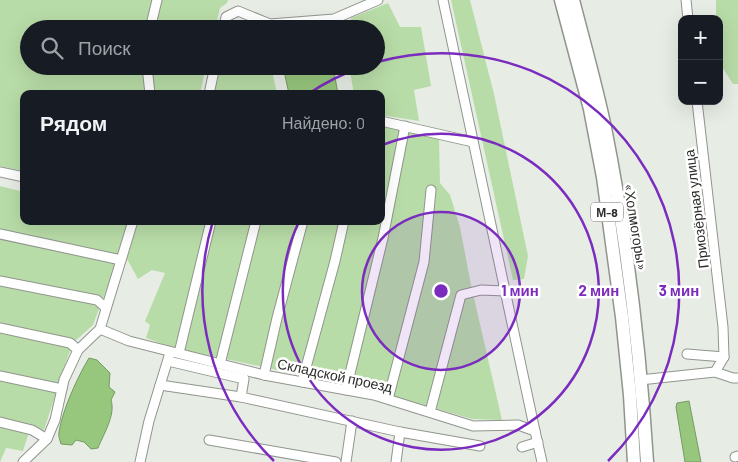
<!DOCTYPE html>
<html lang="ru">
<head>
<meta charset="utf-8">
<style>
  :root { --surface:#171b24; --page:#242831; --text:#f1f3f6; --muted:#9ea1a6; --line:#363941 }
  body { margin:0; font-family:Barlow,sans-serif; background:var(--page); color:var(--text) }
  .controls { position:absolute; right:15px; top:15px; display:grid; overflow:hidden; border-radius:10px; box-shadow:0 5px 20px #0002 }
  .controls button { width:45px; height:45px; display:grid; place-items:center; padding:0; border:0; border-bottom:1px solid var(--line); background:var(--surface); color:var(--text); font:25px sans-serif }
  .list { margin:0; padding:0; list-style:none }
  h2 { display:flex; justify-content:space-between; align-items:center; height:65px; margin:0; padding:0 20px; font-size:21px }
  h2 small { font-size:16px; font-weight:400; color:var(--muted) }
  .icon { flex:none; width:28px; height:28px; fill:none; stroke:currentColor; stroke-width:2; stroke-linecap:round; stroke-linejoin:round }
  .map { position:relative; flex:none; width:738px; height:462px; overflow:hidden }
  .search { position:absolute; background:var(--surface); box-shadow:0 5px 20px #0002; left:20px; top:20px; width:365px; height:55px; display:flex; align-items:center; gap:12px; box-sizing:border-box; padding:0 18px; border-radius:28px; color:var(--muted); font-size:19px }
  .panel { position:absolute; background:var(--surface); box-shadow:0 5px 20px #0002; left:20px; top:90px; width:365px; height:135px; border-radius:10px }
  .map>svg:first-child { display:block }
  .green { fill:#b8dca7 }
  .water { fill:#97c77d; stroke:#779964 }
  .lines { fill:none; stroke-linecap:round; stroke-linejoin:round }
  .minor-casing { stroke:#90958d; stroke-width:11 }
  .highway-casing { stroke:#90958d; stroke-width:15 }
  .minor { stroke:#fff; stroke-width:9 }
  .highway { stroke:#fff; stroke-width:12 }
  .ring { fill:none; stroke:#7b2cbf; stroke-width:2.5 }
  .labels { text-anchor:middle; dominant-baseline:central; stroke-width:5; stroke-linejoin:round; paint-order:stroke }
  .shield { fill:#fff; stroke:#6b6d6b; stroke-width:1 }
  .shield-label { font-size:12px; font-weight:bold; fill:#2c2e2b }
  .street-label { font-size:14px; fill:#2c2e2b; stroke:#fff }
  .centre { fill:#7b2cbf; stroke:#fff; stroke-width:2.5 }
  .ring-label { font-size:15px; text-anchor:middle; font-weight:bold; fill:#7b2cbf; stroke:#fff; stroke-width:5; stroke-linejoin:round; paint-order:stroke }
</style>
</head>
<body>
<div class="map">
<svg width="738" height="462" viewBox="0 0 738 462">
  <rect width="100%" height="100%" fill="#e7ede5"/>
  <g class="green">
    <path d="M0 0H228L227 3 220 8 215 29H29V66H206L200 94H24V171L0 166Z"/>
    <path d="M451 0H470L494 94 528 256 524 279 513 280Z"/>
    <path d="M716 0H738V84H733L719 62V19H716Z"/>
    <path d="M388 3 400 27H421L431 86 414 90 419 121 381 115V94H354L349 66H376V29L343 28 351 25V18Z"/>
    <path d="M229 20 262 25 263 29H227Z"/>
    <path d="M220 66H271L277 94H212L217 82Z"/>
    <path d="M381 125 439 137 440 183 450 195 460 227 471 285 502 420 472 419 372 390 174 348 146 338 150 325 145 321 165 273 152 270 138 279 127 259 138 221H381Z"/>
    <path d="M0 186 24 192V221H128L115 268 99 309 93 325 74 342 68 356 44 430 31 426 23 451 6 448 0 462Z"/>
  </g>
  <g class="water">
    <path d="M283 66H333L338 94H289Z"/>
    <path d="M89 358 97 360 110 373 109 387 115 392 111 400C116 415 103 435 98 448L91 449 84 442 76 440 72 445 61 444C60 440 58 436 59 432 62 411 78 376 89 358Z"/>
    <path d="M689 401 701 462H685L676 407 677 403Z"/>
  </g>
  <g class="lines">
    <g class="minor-casing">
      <g id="minor">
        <path d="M443 0 535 431"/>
        <path d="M686 0 688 19"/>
        <path d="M150 29 157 0"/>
        <path d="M223 29 226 17 238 11 270 24 334 19 378 0"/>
        <path d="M147 66 150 94"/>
        <path d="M209 94 215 66"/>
        <path d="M697 101 723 327 724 357 715 372"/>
        <path d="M381 121 473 142"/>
        <path d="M0 172 24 177"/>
        <path d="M0 234 121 260"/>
        <path d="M0 281 97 300 106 308"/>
        <path d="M0 328 70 343 78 350"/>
        <path d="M100 329 129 341 264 375 374 395 473 426 518 425 535 431 542 462"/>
        <path d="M179 353 211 221"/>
        <path d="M687 354 724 357"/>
        <path d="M168 361 244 379 241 397 400 432 396 462"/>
        <path d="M220 364 256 221"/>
        <path d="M264 375 277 318 303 221"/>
        <path d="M0 376 62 389"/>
        <path d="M640 380 715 372 733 378H738"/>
        <path d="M302 382 335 261 344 221"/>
        <path d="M160 385 241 397"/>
        <path d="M346 390 383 238 405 126"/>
        <path d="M388 399 424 262 431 190"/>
        <path d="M430 412 461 295 481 290 505 291"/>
        <path d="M0 422 32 430 47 439"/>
        <path d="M400 432 480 446"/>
        <path d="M209 440 336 462"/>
        <path d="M522 447 538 442"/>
        <path d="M735 457 738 456"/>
        <path d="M23 462 47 439 55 420 64 380 78 350 100 329 133 221"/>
        <path d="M140 462 149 421 169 356"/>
        <path d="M346 462 352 421"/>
      </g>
    </g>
    <g class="highway-casing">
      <g id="highway">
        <path d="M561 0 590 109 603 177 622 317 630 395 634 462"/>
        <path d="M573 0C584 43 596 85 605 128 627 238 640 350 647 462"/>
      </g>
    </g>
    <use href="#minor" class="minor"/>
    <use href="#highway" class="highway"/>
  </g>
  <circle cx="441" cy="291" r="79" fill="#7b2cbf" fill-opacity=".12"/>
  <g class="ring">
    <circle cx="441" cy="291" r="79"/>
    <path d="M382 145A158 158 0 1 1 299 222"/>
    <path d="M274 461A238 238 0 0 1 213 221M308 94A238 238 0 0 1 362 67M377 62A238 238 0 0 1 608 461"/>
  </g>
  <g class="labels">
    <rect class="shield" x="591" y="202.5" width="32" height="19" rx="4"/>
    <g class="shield-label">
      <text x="607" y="212">М-8</text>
    </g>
    <g class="street-label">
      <text transform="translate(696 209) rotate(-97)">Приозёрная улица</text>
      <text transform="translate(636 227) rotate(81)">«Холмогоры»</text>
      <text transform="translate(335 375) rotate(12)">Складской проезд</text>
    </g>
  </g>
  <circle cx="441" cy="291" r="8" class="centre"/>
  <g class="ring-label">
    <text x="520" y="296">1 мин</text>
    <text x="599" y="296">2 мин</text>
    <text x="679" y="296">3 мин</text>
  </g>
</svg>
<div class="controls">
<button>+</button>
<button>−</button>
</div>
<div class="search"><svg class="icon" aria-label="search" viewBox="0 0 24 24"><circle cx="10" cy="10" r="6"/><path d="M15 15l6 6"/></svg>Поиск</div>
<section class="panel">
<h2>Рядом<small>Найдено: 0</small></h2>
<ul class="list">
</ul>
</section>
</div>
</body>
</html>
